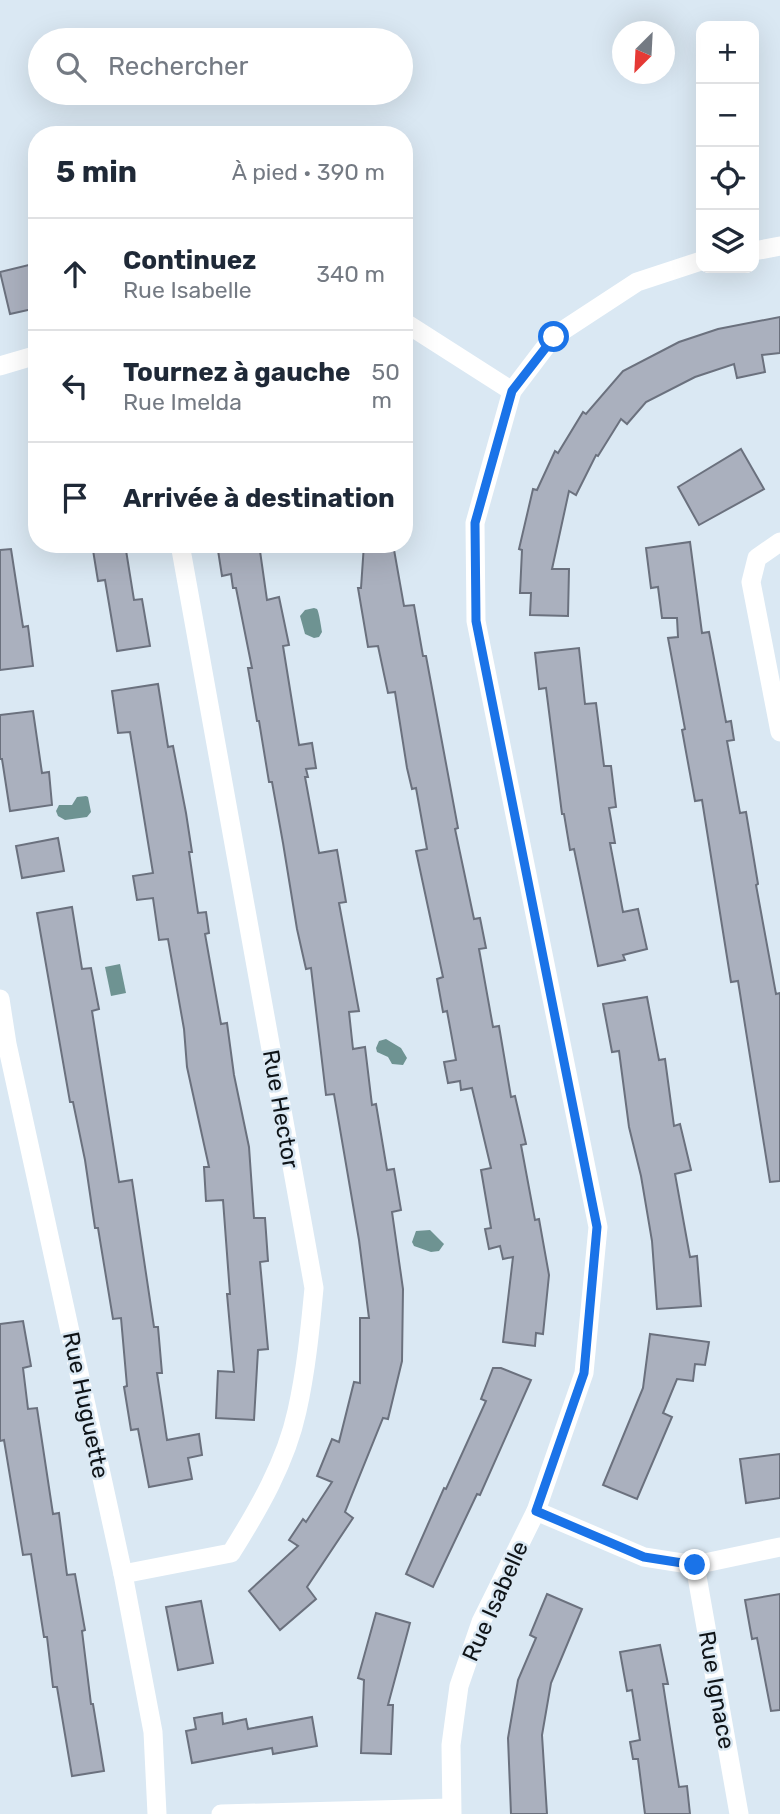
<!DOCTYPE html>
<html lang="fr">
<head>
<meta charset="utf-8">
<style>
  :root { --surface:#fff; --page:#f6f6f7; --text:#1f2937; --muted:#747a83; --line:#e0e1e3 }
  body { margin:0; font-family:Rubik,sans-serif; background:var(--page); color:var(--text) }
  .controls { position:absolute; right:21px; top:21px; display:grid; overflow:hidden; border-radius:14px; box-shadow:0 7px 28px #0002 }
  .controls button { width:63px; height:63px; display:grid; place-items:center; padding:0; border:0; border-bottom:2px solid var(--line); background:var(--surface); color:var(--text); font:35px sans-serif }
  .compass { position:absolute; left:612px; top:21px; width:63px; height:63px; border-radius:50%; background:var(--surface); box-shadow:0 7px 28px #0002; rotate:204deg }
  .stop { position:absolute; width:21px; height:21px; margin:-16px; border:5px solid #1a73e8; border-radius:50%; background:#fff }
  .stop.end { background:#1a73e8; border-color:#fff; box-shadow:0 2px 7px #0008 }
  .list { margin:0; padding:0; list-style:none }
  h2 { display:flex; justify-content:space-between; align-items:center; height:91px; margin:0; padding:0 28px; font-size:30px }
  h2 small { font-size:23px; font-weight:400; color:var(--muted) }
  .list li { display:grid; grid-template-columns:46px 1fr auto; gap:21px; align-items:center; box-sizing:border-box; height:112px; padding:0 28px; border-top:2px solid var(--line) }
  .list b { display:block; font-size:26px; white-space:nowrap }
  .list p { margin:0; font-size:23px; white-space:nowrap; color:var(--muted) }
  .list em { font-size:23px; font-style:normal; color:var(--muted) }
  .icon { flex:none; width:38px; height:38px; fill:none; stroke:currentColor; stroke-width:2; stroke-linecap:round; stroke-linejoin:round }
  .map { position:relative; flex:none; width:780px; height:1814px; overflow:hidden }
  .search { position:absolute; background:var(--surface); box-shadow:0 7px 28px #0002; left:28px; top:28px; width:385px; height:77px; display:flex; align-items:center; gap:18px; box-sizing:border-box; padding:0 24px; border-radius:38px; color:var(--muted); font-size:26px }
  .panel { position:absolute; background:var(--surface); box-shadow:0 7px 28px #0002; left:28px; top:126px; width:385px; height:427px; border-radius:28px }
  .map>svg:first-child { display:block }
  .water { fill:#6e9392 }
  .building { fill:#aab0be; stroke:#6b717e; stroke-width:2 }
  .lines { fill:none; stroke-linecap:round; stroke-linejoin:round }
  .minor { stroke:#fff; stroke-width:19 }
  .route { stroke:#1a73e8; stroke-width:9 }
  .labels { text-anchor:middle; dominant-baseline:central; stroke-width:5; stroke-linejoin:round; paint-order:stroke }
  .street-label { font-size:23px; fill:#0f1418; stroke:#dae8f3 }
</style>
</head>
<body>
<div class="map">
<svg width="780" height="1814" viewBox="0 0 780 1814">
  <rect width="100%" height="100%" fill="#dae8f3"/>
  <g class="water">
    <path d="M314 608 317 609C319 612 321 626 322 632L319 637 314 638 305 634 300 616 305 610Z"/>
    <path d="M86 796 88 797 91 812 87 817 65 820 58 816 56 811 59 805H72L77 797Z"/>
    <path d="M120 964 126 993 111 996 105 967Z"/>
    <path d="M386 1039 401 1048 407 1058 403 1065 392 1064 388 1057 377 1052 376 1048 379 1041Z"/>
    <path d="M430 1230 444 1244 439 1251 431 1252 414 1246 412 1242 416 1231Z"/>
  </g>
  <g class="building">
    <path d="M37 263V308L10 314 0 272Z"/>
    <path d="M780 317V353L762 355 765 372 737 378 734 364 695 377 646 402 627 424 621 419 598 456 596 455 576 495 569 491 552 569H569L568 616 530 615 531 593H520L522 550 519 549 533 489 537 490 555 451 558 453 583 412 586 414 623 371 679 342 718 329Z"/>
    <path d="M741 449 764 489 699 525 678 487Z"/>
    <path d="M690 542 702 633 709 632 726 722 731 721 734 740 727 741 740 813 746 812 758 884 756 885 776 994 780 993V1181L770 1182 738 981 731 982 702 800 695 801 682 730 685 729 668 638 678 637 677 618H662L658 587 651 588 646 548Z"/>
    <path d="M92 544H125L134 600 142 599 150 646 117 651 105 580 98 581Z"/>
    <path d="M217 544H259L267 600 279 597 289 645 283 646 299 745 312 743 316 768 306 769 308 777H305L319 853 337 850 346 902 339 903 359 1011 349 1012 353 1049 365 1047 372 1105 376 1104 387 1170 394 1169 401 1210 392 1212 403 1289 402 1361 388 1419 383 1418 345 1512 353 1518 307 1587 316 1599 280 1630 249 1591 298 1546 289 1540 303 1519 306 1522 332 1482 317 1476 332 1439 339 1442 354 1382 360 1383V1318H369L359 1240 334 1094 326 1095 311 968 306 969 297 929 283 843 272 782H269L259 721H257L248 668H252L236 588H233L231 574 222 576Z"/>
    <path d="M364 544H393L404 606 414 605 423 656H426L458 828 455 829 474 919 480 918 486 948 479 949 493 1027 499 1026 511 1097 515 1096 526 1144 521 1145 535 1220 539 1219 549 1275 543 1334 536 1333 535 1346 503 1342 513 1257 503 1259 500 1246 489 1249 485 1229 491 1228 481 1170 491 1168 472 1088 461 1090 460 1081 448 1083 444 1062 456 1060 447 1011 443 1012 437 979 443 977 416 851 427 849 416 788 412 789 407 768 395 692 388 693 378 646 368 647 358 588H361Z"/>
    <path d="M11 549 23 627 28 626 33 666 0 670V550Z"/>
    <path d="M579 648 585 704 596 703 604 766H611L616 807 609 808 615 843H610L623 912 638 909 647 949 623 955 625 960 598 966 574 849 570 850 564 814H562L546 688 539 689 535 653Z"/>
    <path d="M158 684 168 747 173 746 186 813 192 852H189L198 913 206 912 209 933 205 934 221 1024 227 1023 234 1075 249 1147 254 1218H265L268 1261 260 1262 268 1349 258 1350 254 1420 216 1418 218 1371 234 1372 227 1294H230L223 1200 206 1201 204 1167H209L187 1067 184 1029 168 939 159 940 153 898 137 900 133 876 153 873 130 732 118 733 112 691Z"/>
    <path d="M33 711 42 773 49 772 52 805 10 811 2 759H0V715Z"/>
    <path d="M58 838 64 871 22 878 16 846Z"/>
    <path d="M72 907 82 969 91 968 99 1009 92 1011 119 1182 132 1180 154 1327H158L162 1373H157L167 1440 199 1434 202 1455 188 1458 192 1479 149 1487 138 1429 131 1430 124 1387 127 1386 121 1318 113 1319 98 1228H95L85 1160 73 1102H70L37 913Z"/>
    <path d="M647 997 659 1060 665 1059 674 1126 680 1124 691 1170 675 1174 690 1257 697 1256 701 1306 657 1309 652 1241 641 1176 629 1127 619 1051 612 1052 603 1004Z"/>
    <path d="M23 1321 31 1366 23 1368 28 1409 37 1408 53 1514 59 1513 67 1575 75 1574 85 1630 82 1631 91 1704H93L104 1771 72 1776 57 1687H53L47 1637H44L31 1554 23 1555 4 1440 0 1441V1324Z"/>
    <path d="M650 1334 709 1342 705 1365 695 1364 693 1381 677 1379 663 1413 672 1417 637 1499 603 1485 643 1388Z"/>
    <path d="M493 1368H501L531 1380 480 1495 477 1494 433 1587 406 1574 444 1488 446 1489 486 1401 481 1399Z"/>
    <path d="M780 1454V1498L746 1503 740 1459Z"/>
    <path d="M547 1594 582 1609 551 1683 542 1735 547 1814H511L508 1738 518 1680 536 1638 530 1635Z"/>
    <path d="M780 1594V1710L771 1711 757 1638 752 1639 745 1600Z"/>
    <path d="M201 1601 213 1663 178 1670 166 1607Z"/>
    <path d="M376 1613 410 1623 388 1705H393L391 1754 361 1753 364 1680 358 1678Z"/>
    <path d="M660 1645 668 1684H663L679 1787 687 1786 690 1814H645L638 1759H633L630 1742 640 1740 632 1690 627 1691 620 1652Z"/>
    <path d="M222 1713 223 1724 246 1719 248 1729 312 1717 317 1746 273 1754 272 1748 192 1763 186 1731 196 1729 194 1718Z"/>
  </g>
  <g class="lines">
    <g class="minor">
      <path d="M754 251 780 246"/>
      <path d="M404 322 512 391"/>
      <path d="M0 366 37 355"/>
      <path d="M780 542 757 558 751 582 780 732"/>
      <path d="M0 999 7 1044 123 1574 153 1732 157 1814"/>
      <path d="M536 1511 644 1557 695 1565 780 1547"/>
      <path d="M695 1565 739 1814"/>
      <path d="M123 1574 231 1553C258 1510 286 1462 297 1411 306 1371 310 1330 314 1288L180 544"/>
      <path d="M221 1814 451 1808"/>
      <path d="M452 1814 451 1745 459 1686 481 1622 536 1511 584 1373 598 1227 476 621 475 523 512 391 553 337 637 282 701 261"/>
    </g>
  </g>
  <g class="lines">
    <path class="route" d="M554 337 512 391 475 523 476 621 597 1227 584 1373 536 1511 644 1557 695 1565"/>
  </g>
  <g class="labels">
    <g class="street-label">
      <text transform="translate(281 1109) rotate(80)">Rue Hector</text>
      <text transform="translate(86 1405) rotate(78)">Rue Huguette</text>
      <text transform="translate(495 1601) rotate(-66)">Rue Isabelle</text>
      <text transform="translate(717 1690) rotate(80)">Rue Ignace</text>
    </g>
  </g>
</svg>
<div class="controls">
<button>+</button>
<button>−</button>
<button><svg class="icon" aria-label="locate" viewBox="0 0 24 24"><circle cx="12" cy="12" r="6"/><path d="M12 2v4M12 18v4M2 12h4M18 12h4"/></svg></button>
<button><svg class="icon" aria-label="layers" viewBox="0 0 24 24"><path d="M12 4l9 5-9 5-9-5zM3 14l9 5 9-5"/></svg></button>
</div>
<svg class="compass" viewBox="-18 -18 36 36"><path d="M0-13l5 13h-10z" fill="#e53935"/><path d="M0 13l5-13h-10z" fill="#747a83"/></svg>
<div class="stop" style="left:554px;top:337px"></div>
<div class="stop end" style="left:695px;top:1565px"></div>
<div class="search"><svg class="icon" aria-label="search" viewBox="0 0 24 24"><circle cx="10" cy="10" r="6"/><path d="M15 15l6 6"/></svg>Rechercher</div>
<section class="panel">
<h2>5 min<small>À pied · 390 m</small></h2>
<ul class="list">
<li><svg class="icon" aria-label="ahead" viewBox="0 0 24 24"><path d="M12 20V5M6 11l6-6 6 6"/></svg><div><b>Continuez</b><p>Rue Isabelle</p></div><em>340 m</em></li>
<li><svg class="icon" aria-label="left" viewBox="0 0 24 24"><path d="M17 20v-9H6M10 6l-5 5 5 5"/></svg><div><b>Tournez à gauche</b><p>Rue Imelda</p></div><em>50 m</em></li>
<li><svg class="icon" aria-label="arrive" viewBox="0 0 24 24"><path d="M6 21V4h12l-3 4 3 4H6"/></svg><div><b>Arrivée à destination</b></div></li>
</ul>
</section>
</div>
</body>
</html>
